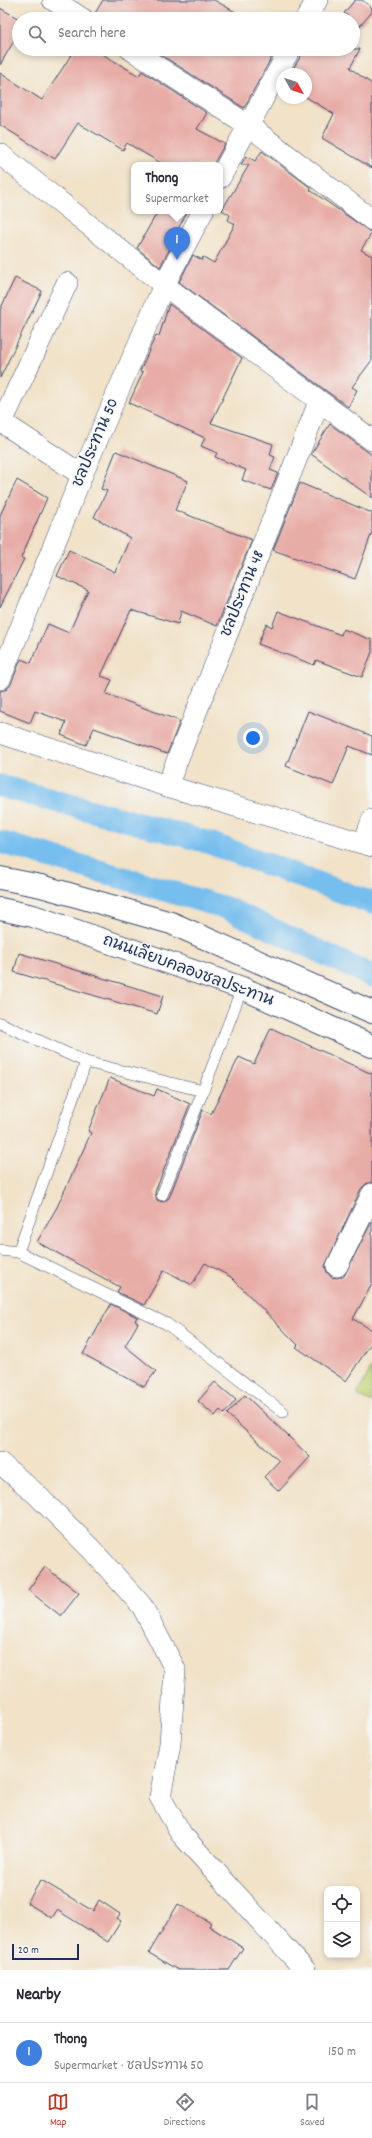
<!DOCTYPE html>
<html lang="en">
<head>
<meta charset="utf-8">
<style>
  :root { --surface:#fff; --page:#f7f7f7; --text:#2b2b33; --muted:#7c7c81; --line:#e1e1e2; --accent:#c8321e }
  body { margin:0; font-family:Dekko,"Playpen Sans Thai",sans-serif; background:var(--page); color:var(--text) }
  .controls { position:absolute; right:12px; bottom:12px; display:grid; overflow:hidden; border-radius:8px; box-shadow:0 2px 6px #0003 }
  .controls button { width:36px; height:36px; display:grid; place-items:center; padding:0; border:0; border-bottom:1px solid var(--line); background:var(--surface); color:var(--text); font:20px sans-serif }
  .compass { position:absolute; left:276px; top:68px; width:36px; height:36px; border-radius:50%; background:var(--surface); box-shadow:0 2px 6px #0003; rotate:129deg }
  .scale { position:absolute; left:12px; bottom:10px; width:67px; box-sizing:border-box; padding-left:4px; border:2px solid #1b2f5e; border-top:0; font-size:11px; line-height:14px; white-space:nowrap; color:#1b2f5e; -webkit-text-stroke:3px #f6f6f2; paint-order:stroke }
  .you { position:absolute; left:253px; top:738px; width:14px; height:14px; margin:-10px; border:3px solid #fff; border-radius:50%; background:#1a73e8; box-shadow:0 0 0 6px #1a73e833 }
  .badge { display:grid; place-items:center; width:26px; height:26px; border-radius:50%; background:var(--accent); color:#fff; font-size:13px; font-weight:700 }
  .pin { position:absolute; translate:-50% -33px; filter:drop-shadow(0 1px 2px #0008) }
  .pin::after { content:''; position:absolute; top:21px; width:14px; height:12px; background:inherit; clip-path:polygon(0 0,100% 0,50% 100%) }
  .popup { position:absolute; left:131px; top:162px; width:92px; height:52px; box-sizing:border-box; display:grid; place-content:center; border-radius:8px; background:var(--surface); filter:drop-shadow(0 1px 3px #0005); font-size:13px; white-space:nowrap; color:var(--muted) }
  .popup b { font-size:15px; color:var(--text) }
  .popup::after { content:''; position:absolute; left:50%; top:100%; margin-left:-8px; border:8px solid transparent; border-top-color:var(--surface) }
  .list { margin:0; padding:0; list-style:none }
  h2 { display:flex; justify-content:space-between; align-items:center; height:52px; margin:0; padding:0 16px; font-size:17px }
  h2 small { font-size:13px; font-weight:400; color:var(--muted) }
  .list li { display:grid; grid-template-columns:26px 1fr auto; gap:12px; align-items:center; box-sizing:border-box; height:60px; padding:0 16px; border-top:1px solid var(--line) }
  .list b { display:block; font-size:15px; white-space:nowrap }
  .list p { margin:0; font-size:13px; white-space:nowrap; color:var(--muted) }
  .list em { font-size:13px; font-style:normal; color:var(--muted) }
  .icon { flex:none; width:22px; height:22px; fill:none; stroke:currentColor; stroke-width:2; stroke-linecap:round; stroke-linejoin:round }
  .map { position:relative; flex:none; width:372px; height:1970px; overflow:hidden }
  .search { position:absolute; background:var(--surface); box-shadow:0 2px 6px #0003; left:12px; right:12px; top:12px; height:44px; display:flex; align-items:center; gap:10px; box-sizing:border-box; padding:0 14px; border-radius:22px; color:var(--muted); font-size:15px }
  .sheet { height:112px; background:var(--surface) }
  nav { display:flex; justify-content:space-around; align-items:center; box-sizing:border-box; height:56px; border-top:1px solid var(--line); background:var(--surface); font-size:11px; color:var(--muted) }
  nav a { display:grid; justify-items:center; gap:2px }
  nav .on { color:var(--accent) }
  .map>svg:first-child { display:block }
  .green { fill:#c1d275; stroke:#6e806a }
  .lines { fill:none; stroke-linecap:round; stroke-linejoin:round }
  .canal { stroke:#76beee; stroke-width:23 }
  .building { fill:#e8aca6 }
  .lane-casing { stroke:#3b4a6e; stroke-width:12 }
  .street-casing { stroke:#3b4a6e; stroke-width:22 }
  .secondary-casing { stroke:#3b4a6e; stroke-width:24 }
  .lane { stroke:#fff; stroke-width:11 }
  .street { stroke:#fff; stroke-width:21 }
  .secondary { stroke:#fff; stroke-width:22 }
  .labels { text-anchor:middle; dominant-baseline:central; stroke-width:3; stroke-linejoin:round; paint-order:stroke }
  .street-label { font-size:16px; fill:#1b2f5e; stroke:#f6f6f2 }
</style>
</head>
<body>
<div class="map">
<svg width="372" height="1970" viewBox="0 0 372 1970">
  <rect width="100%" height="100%" fill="#f6f6f2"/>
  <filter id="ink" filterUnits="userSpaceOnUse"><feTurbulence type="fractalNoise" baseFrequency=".025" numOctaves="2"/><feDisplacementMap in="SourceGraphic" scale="8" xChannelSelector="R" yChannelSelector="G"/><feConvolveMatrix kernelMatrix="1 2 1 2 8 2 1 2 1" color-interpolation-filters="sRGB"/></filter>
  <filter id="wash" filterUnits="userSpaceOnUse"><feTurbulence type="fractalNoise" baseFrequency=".012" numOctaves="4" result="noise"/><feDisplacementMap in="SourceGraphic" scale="16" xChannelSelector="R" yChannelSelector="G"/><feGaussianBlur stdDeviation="0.9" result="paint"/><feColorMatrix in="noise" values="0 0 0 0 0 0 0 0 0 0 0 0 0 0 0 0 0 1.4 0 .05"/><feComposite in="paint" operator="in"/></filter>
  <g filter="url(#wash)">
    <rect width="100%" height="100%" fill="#f1e2c8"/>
    <path class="green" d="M372 1366V1403L357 1395Z"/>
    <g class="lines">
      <g class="canal">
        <path d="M0 786 207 842 372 903"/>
        <path d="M0 842 226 908 372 976"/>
      </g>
    </g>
    <g id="blocks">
      <g class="building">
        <path d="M103 0H214L248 19H95L94 15Z"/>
        <path d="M355 0H362L372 8V12L360 26 344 13Z"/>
        <path d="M0 8 19 19V32L0 65Z"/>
        <path d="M75 49H94L139 76 142 71 207 113 197 129 225 144 213 165H164L127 143 123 150 78 123 55 159 0 125V73L42 100Z"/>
        <path d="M156 49H267L274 53 244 108 155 51Z"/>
        <path d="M305 49H360L350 68 372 84V168L322 138 334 114 306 97V74H290Z"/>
        <path d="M262 151 311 188 310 190 372 233 361 250 372 256V360L352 387 357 390 348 407 179 282 193 255 202 260 203 257 214 263 235 224 228 220 230 215 222 210 249 165H241L246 156 255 161Z"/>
        <path d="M158 211H188L171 241 173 243 160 267 137 248Z"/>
        <path d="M15 278 42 291 0 378V310Z"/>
        <path d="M169 304 242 358 211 423 273 444 270 455 275 457 270 470 278 473 271 490 242 480 246 470 215 457 217 453 201 446 205 438 129 403 143 372 140 371 156 335 159 336Z"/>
        <path d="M330 424 372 455V498L311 454Z"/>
        <path d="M116 451 188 481 175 510 252 540 217 626 181 611 178 624 131 610 101 676 112 680 106 694 180 721 167 754 94 728 86 745 61 735 66 722 35 711 30 723 0 711V691L7 689 11 684 21 659 31 663 48 624 69 633 88 590 57 576 69 550 115 572 130 538 94 517 107 491 101 489Z"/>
        <path d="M17 480 47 498 21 558 24 559 0 607V515Z"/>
        <path d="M300 483 372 513V532L355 579 273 550Z"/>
        <path d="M278 611 341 635 343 629 372 640V652L362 677 316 660 314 665 258 644 266 624 272 627Z"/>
        <path d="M308 711 372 736V755L349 746 333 785 286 766Z"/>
        <path d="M19 953 163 996 157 1014 14 972Z"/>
        <path d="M271 1028 372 1074V1182L366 1184 361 1189 325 1266 327 1272 331 1277 337 1278 344 1276 372 1221V1284L353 1319 372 1330V1342L346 1381 296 1347 298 1345 231 1277 205 1263 192 1285 164 1270 144 1305 117 1292 120 1287 37 1242 57 1207 91 1133 88 1131 110 1078 154 1096 157 1089 190 1104 155 1192 157 1200 163 1202 169 1198 203 1110 211 1114 239 1057 254 1064Z"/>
        <path d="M111 1304 137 1317 135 1321 138 1323 125 1346 156 1371 144 1387 83 1354Z"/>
        <path d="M215 1382 236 1400 224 1414 220 1410 215 1416 198 1401Z"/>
        <path d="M245 1395 310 1457 279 1491 264 1477 279 1461 227 1414Z"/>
        <path d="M45 1567 79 1593 61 1616 28 1590Z"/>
        <path d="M41 1880 93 1911 99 1900 120 1914 117 1918 121 1921 108 1942 57 1910 52 1918 27 1903Z"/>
        <path d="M178 1904 211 1923 209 1926 243 1948 229 1970H178L149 1953Z"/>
      </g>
    </g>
  </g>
  <g filter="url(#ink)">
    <use href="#blocks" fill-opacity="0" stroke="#3b4a6e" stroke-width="1"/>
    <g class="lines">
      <g class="lane-casing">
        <g id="lane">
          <path d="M0 1023 86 1062 203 1091"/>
          <path d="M162 1195 203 1091 242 988"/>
          <path d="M0 1250 18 1252 167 1324 283 1412"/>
          <path d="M18 1252 86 1062"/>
        </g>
      </g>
      <g class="street-casing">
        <g id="street">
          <path d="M53 0 83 19"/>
          <path d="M306 19 317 0"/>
          <path d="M130 49 248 125 372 220"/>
          <path d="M0 154 164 285 372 440"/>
          <path d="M220 178 290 49"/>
          <path d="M0 421 82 475"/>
          <path d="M2 422 67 283"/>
          <path d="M0 679 82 475 164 285 203 211"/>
          <path d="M0 733 167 786 372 846"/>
          <path d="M167 786 319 402"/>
          <path d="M364 843 372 820"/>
          <path d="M337 1266 372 1194"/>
          <path d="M0 1463 35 1493 91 1549 142 1606 175 1669 170 1744 160 1797 182 1835 305 1970"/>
        </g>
      </g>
      <g class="secondary-casing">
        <g id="secondary">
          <path d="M0 878 41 886 171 923 372 1012"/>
          <path d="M0 909 33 916 242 988 372 1046"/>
        </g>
      </g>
      <use href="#lane" class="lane"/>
      <use href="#street" class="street"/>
      <use href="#secondary" class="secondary"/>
    </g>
  </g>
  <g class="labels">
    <g class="street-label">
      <text transform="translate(96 443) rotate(-67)">ชลประทาน 50</text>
      <text transform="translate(243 594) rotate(-68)">ชลประทาน 48</text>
      <text transform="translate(188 971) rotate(20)">ถนนเลียบคลองชลประทาน</text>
    </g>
  </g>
</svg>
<div class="controls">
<button><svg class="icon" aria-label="locate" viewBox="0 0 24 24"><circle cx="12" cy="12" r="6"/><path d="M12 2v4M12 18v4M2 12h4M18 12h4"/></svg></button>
<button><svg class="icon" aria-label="layers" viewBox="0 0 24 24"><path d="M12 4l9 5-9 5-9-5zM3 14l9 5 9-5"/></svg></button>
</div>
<svg class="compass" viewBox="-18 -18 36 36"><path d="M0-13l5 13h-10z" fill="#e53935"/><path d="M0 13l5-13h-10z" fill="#7c7c81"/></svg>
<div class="scale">20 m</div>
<div class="you"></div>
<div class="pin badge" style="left:177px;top:260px;background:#3f7fe0">1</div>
<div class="popup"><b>Thong</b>Supermarket</div>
<div class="search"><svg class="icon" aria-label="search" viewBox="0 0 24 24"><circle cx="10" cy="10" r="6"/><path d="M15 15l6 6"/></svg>Search here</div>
</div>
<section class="sheet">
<h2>Nearby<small></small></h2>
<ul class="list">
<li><span class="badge" style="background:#3f7fe0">1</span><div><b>Thong</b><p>Supermarket · ชลประทาน 50</p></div><em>150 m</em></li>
</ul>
</section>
<nav>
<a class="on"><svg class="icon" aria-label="map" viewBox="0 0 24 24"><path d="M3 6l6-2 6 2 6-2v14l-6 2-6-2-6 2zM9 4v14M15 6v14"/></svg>Map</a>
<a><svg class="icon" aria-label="directions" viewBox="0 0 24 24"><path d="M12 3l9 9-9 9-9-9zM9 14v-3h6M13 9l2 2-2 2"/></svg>Directions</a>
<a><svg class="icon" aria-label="saved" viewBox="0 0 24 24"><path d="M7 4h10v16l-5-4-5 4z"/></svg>Saved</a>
</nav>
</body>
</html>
